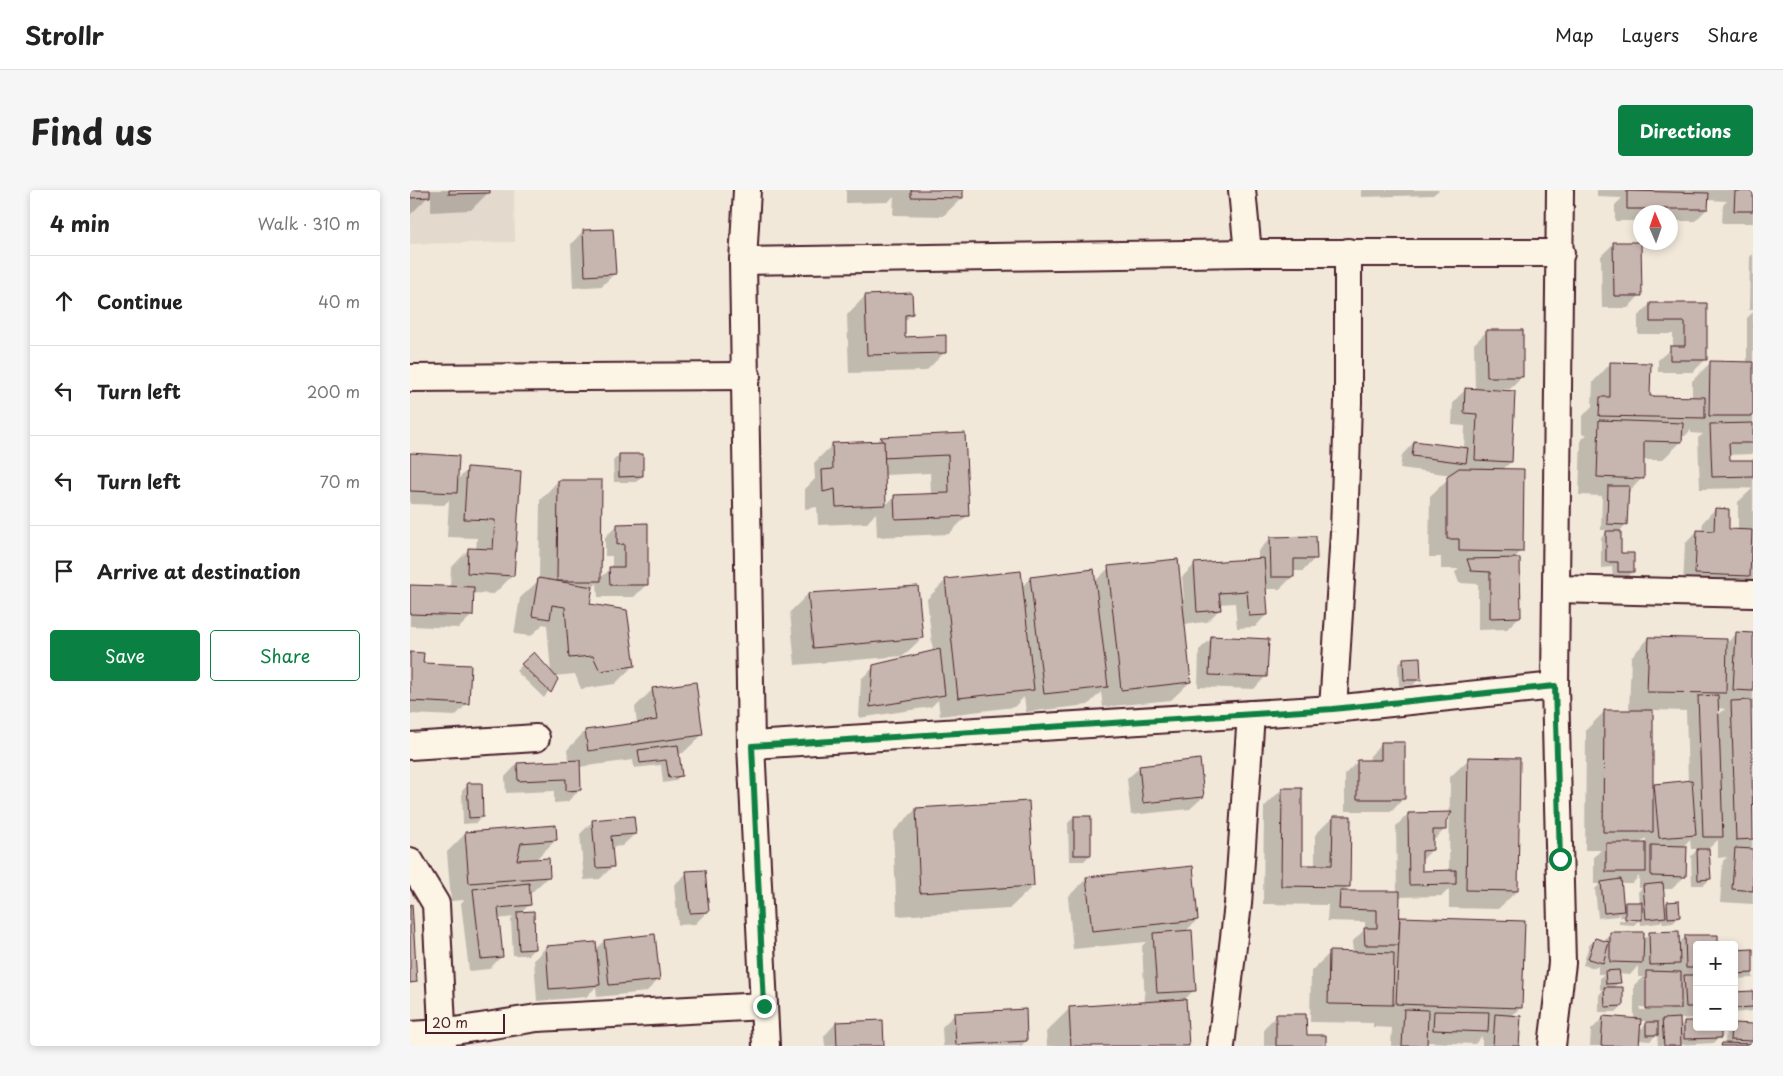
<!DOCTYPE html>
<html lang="en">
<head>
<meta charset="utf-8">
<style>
  :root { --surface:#fff; --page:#f6f6f6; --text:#222; --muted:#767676; --line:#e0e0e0; --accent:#0b8043 }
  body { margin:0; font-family:"Playpen Sans",sans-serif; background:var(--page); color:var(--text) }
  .controls { position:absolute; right:15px; bottom:15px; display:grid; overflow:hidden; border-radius:5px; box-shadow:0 2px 8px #0003 }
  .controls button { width:45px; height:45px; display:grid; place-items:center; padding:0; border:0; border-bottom:1px solid var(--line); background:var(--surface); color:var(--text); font:25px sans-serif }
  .compass { position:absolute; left:1223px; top:15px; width:45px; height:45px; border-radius:50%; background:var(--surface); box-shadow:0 2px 8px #0003; rotate:358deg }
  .scale { position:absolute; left:15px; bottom:12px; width:80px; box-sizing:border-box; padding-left:5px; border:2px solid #4a1f2b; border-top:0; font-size:14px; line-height:18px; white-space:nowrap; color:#4a1f2b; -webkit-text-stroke:4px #fcf5e5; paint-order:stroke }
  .stop { position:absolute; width:15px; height:15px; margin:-11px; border:4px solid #0b8043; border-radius:50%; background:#fff }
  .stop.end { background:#0b8043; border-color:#fff; box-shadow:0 1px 5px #0008 }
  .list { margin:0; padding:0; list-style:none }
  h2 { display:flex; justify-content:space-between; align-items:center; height:65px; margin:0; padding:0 20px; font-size:21px }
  h2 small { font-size:16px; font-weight:400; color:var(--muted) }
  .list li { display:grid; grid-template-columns:32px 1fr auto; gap:15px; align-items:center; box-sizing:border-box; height:90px; padding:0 20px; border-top:1px solid var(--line) }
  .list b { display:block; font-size:19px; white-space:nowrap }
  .list em { font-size:16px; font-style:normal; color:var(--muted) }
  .actions { display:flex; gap:10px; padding:15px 20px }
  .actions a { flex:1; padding:11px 0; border:1px solid var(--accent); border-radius:5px; text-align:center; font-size:18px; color:var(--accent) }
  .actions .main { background:var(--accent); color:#fff }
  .icon { flex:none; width:28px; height:28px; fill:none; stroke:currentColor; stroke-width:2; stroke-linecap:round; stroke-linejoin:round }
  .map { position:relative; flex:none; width:1343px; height:856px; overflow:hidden; border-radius:5px }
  header { display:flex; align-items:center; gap:30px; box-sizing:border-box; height:70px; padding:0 25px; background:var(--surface); border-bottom:1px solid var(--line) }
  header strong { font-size:24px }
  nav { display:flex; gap:28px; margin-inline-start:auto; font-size:18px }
  .intro { display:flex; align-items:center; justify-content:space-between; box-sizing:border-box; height:120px; padding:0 30px }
  h1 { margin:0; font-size:35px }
  .button { padding:12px 22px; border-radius:5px; background:var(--accent); color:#fff; font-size:18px; font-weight:700 }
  main { display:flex; gap:30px; padding:0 30px }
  aside { flex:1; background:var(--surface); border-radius:5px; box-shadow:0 2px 8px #0003 }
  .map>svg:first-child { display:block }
  .built { fill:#e4d9cd }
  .shadow { fill:#0003; fill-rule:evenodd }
  .building { fill:#c7b6af; stroke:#4a1f2b }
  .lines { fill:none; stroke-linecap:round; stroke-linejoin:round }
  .minor-casing { stroke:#4a1f2b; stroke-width:30 }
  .minor { stroke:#fcf5e5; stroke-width:26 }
  .route { stroke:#0b8043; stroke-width:6 }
</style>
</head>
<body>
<header>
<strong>Strollr</strong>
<nav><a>Map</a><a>Layers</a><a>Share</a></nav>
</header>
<div class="intro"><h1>Find us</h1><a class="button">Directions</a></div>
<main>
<aside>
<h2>4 min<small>Walk · 310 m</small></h2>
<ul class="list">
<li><svg class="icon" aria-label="ahead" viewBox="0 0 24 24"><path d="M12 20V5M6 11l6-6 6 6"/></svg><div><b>Continue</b></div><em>40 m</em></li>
<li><svg class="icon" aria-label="left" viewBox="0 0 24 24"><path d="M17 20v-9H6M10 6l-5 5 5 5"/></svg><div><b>Turn left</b></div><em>200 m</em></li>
<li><svg class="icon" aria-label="left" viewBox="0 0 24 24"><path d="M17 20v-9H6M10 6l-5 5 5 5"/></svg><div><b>Turn left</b></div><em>70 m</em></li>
<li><svg class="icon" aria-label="arrive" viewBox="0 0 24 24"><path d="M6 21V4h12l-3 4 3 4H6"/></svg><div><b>Arrive at destination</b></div></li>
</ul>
<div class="actions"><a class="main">Save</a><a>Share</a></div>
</aside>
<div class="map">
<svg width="1343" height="856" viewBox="0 0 1343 856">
  <rect width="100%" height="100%" fill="#f1e8da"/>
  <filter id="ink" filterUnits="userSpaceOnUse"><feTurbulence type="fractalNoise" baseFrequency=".02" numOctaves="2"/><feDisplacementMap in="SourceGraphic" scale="10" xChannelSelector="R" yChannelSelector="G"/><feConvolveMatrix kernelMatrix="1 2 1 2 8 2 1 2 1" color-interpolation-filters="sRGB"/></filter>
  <g filter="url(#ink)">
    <path class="built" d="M0 0H104L105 52 0 54Z"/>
    <g class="shadow">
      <path d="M0 0H79V2L61 20 21 22V4L0 25Z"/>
      <path d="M436 0H552V8L533 26 483 25 484 6 478 12 436 13Z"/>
      <path d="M951 0H1029L1023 5 951 7Z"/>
      <path d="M1187 0H1343V33H1312L1313 15 1317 11 1297 10V19L1285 31H1260V22H1230V31H1205V15L1212 8 1187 7Z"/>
      <path d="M202 40 204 84 192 96 163 98 161 54 173 41Z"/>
      <path d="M1204 53 1230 105 1218 118H1192L1191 66Z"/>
      <path d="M1343 64V120H1339L1340 67Z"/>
      <path d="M455 106 502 124 494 132V148L535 162 516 181 439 183 437 125Z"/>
      <path d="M1240 114H1296V169L1283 182H1248V170L1263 157V144H1228V127Z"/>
      <path d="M1343 122V262L1341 264 1318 265V272L1343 271V407L1273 396 1275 354 1287 341H1292L1293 332 1305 319 1317 340H1328V312L1343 298 1290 299 1288 248 1293 244 1281 243V240L1275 246H1271V252L1252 270H1233L1232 288 1217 304 1216 334 1210 341V364L1223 381 1217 387 1203 388 1202 377 1191 378V348L1199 340H1191L1192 306 1169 305 1171 250 1177 244H1172V227L1182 216 1183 192 1201 173 1239 207 1282 208V191L1301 172 1337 173V128Z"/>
      <path d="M1077 141 1112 186 1100 199H1084V201L1101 272 1093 279 1111 361 1103 370 1109 427 1097 439 1068 440V394L1049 393 1045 382 1049 379H1031V367H1019L1020 306 1042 285 990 278 992 265 1004 252 1054 259 1055 236 1042 235 1043 212 1056 199 1065 200 1064 154Z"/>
      <path d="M554 244 558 325 539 344 467 347 466 323 457 333 408 335 407 317 395 319V299L405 289 404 273 423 254 466 252 471 248ZM520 283 521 305 485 306 475 316 474 285Z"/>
      <path d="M0 264 47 290 58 279 109 282 103 385 84 404 62 403V425L49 438 0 436V396L40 397 41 378 59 359 66 360 67 348 37 347 39 310 34 315 0 314Z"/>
      <path d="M209 265 232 286 226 292H204L203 271Z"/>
      <path d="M148 291 190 388 202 378V366H195V347L208 335 237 394 224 407H188L187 393 181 400 178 415 224 475 205 494 171 499 165 484 143 486 146 489 134 508 106 481 124 463 141 483 137 435 133 434 121 446 104 444 110 408 129 390 130 310Z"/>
      <path d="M861 348 905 368 893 381H882L883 386 870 399H855L857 424 845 437 827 438 825 413 809 414V420L797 432 774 434 780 492 761 510 693 517 691 502 678 515 616 522 614 507 604 517 530 526 528 510 521 517 449 528 451 489 464 477 523 462 517 409 536 390 611 397 621 388 684 392 699 378 774 410 772 387 785 374 848 370V361Z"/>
      <path d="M398 404 512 448 493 466 385 475 380 422Z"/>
      <path d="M1327 443 1343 444V520H1341L1343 714 1310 712 1313 671 1317 667 1308 668V650L1298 659 1300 689 1294 695H1282L1281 666 1288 659H1281L1280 649 1273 657 1275 686 1262 699H1252L1254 717 1257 714 1269 727 1263 733 1253 734 1252 730 1249 733 1231 735 1230 729 1224 735 1209 734V730L1226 731V728L1209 727 1210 723 1207 726 1188 728 1185 699 1190 694H1184V667L1191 660H1175L1176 540 1194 522H1219L1221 467 1239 448 1316 454ZM1307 518 1315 519 1307 526ZM1242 520 1276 521 1278 592 1245 595 1242 597ZM1236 648V654H1229ZM1229 686V698H1232L1228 702 1229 713H1216L1212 716 1210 694H1222Z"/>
      <path d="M802 448 856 486 844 499 788 497 789 460Z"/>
      <path d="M0 464 58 513 45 526 0 524Z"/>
      <path d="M994 469 1009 489 1003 495 989 496 988 475Z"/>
      <path d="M243 499 292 545 273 563 268 564 271 585 265 591 253 593 251 575 224 578 223 570 169 577 170 600 157 612 144 613V601L96 603 95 587 107 574 159 572 157 560 175 541 227 534 225 517Z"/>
      <path d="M972 553 994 608 982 621H935V584L947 572H959L960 566Z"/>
      <path d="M1059 569 1107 701 1088 719 1039 718V699L1032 706 988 707V731L990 729 1111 817 1102 826 1107 856H1072V846L1065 854 1016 852V856H981L982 838 963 837V833L900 832 901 781 920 763H943L942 752 955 739V732L917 731 918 715 853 714 854 617 872 599 890 676H905V645L923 627 938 697 933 702 987 703 986 636 998 624 1034 630 1035 639 1022 652V660L1011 671V682H1039L1040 587Z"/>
      <path d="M730 577 793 607 780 619 721 625 717 589Z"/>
      <path d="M58 595 72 627 66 633 53 634 52 601Z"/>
      <path d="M506 619 623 696 599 719 487 726 483 642Z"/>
      <path d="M664 627 680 665 674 671H659L658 633Z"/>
      <path d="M183 631 225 644 212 656 201 657 203 676 190 689 174 690 170 644Z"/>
      <path d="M56 643 146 650 125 670 139 686 119 705 120 714 111 723 124 759 118 765H103L101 730 104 727 87 729 91 767 79 779 59 781 51 713 54 710 41 711 37 662Z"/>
      <path d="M277 683 298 721 285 734 268 735 264 695Z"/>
      <path d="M677 688 787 730 775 742 784 800 774 810 778 856H637L636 842 659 819 735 813 732 756 736 752 663 759 658 707Z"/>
      <path d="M1201 743 1232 751 1240 743 1268 754 1276 746 1287 755V828L1269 829V837L1274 832 1310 847 1304 853 1248 856 1247 844 1240 851 1229 850 1228 856H1180L1181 840 1193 828 1224 829V795L1233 787H1228V776L1220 785 1208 784 1209 792 1203 798 1212 816 1206 822H1189V805L1194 799 1190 800V788L1194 784H1188V776L1185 778 1173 775 1179 755 1185 749 1193 751ZM1230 817 1259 818V820H1230ZM1230 831H1239L1229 841Z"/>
      <path d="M194 751 249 789 236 802 187 807 186 797 176 807 127 811 124 770 136 757 185 760Z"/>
      <path d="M1324 761H1343V788L1324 789Z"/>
      <path d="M1343 802V821L1324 823V804Z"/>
      <path d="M545 824 616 851 611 856H533L532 837Z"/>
      <path d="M867 825 895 847 915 856H854V838Z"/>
      <path d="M426 833 473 856H415L414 846Z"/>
      <path d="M1343 835V856H1310L1315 854 1316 840 1318 837Z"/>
    </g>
    <g class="building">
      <path d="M0 0H20V7L0 8Z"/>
      <path d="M39 0H80V3L39 4Z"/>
      <path d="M501 0H553V8L501 7Z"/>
      <path d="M1217 1 1299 3 1298 19H1217Z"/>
      <path d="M1325 1H1343V21H1324Z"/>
      <path d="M203 39 206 84 175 86 173 40Z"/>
      <path d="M1203 52H1231L1232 106H1204Z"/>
      <path d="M502 103 503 124 495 125V147L536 145V163L457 165 455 105Z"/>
      <path d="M1240 113H1297V170H1260V156H1275V132H1240Z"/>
      <path d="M1076 140H1113V187H1077Z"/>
      <path d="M1300 171 1343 172V226H1299Z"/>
      <path d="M1200 172 1241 173 1240 206 1295 207V228L1189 226 1190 207H1200Z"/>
      <path d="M1055 198 1105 201 1102 272 1065 270 1067 224 1054 223Z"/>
      <path d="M1189 230 1273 233 1272 252 1234 251V289L1187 287Z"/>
      <path d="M1343 233V253H1319L1320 270H1343V286L1302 287 1300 234Z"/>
      <path d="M555 243 559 326 485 329 484 305 539 303 538 265 471 268 474 251 470 247Z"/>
      <path d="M474 251 476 315 426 317 425 299 413 302 412 280 423 279 422 253Z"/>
      <path d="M1004 251 1058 258 1056 273 1002 266Z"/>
      <path d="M0 263 49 266 47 303 0 301Z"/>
      <path d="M209 264H233V286L209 287Z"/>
      <path d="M57 277 111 281 104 386 57 383 58 358 83 359 85 330 54 329Z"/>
      <path d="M1049 278 1114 279 1113 362 1049 361V349H1037V286Z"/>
      <path d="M148 290H192L191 391H147Z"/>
      <path d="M1198 296H1219L1217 335 1197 334Z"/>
      <path d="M1305 318 1319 319V339L1342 340 1340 386 1285 384 1287 340 1304 341Z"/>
      <path d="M238 333V395H200L199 377H214V354L207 355V334Z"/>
      <path d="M1196 341H1211V363H1224V382H1208V372H1196Z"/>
      <path d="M906 346 907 369H884V387H861L860 347Z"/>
      <path d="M854 368 858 425 839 426 837 401 809 403 811 420 787 422 784 373Z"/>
      <path d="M1110 368 1111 427 1080 428V382L1061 381 1057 369Z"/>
      <path d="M768 369 781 492 711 500 698 376Z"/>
      <path d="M684 379 698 497 634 504 620 387Z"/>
      <path d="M611 381 624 500 548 508 535 389Z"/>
      <path d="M128 388 183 397 180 414 217 420 225 476 190 481 183 466 159 468 155 417 142 415 140 429 122 426Z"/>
      <path d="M0 395 64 397 63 426 0 424Z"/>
      <path d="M508 396 513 448 403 458 398 403Z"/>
      <path d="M1326 442 1343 443V501L1323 500Z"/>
      <path d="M801 446 859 449 857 487 799 485Z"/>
      <path d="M1239 447 1317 449 1316 503 1237 502Z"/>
      <path d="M530 459 535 505 460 517 463 475Z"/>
      <path d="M0 462 14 463 13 473 61 475 59 514 0 511Z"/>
      <path d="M124 462 148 489 141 503 111 474Z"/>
      <path d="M1010 467 1011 490H994L993 468Z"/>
      <path d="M286 492 293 545 178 561 175 540 247 530 242 498Z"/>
      <path d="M1308 505 1313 647H1293L1288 506Z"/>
      <path d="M1341 510 1343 649 1326 650 1321 511Z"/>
      <path d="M1194 520H1243V642H1193Z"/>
      <path d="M971 552H995V609H947V570H971Z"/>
      <path d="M268 555 272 586 259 588 256 570 230 573 228 560Z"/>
      <path d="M1058 567 1110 568 1108 701 1056 700Z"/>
      <path d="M790 569 794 607 733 613 729 576Z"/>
      <path d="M170 570 171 600 156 601V589L108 591 107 573Z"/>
      <path d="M1282 590 1286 645 1249 648 1244 594Z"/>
      <path d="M57 593H72L73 627 59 628Z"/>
      <path d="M872 598H892V675H922L923 626H941L940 697 871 696Z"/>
      <path d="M619 611 624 696 510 703 506 618Z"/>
      <path d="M1042 622 1036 631V640H1023V660L1012 661V681L1046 680V694L999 695 998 623Z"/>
      <path d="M224 626 226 644 201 646 204 677 186 678 182 630Z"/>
      <rect x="664" y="626" width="17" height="39"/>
      <path d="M146 635 147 650 111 653 107 670 139 668 140 687 59 693 55 642Z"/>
      <rect x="1196" y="653" width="40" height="29"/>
      <path d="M1241 655 1277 656 1276 687 1241 686Z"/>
      <path d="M1325 658 1343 659V701L1322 699Z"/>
      <path d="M1287 659H1299L1301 689 1288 690Z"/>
      <path d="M783 676 788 730 682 741 676 687Z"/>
      <path d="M295 680 299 722 280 723 276 681Z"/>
      <path d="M1211 689 1214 721 1194 723 1191 692Z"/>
      <path d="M119 693 121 715 88 718 93 767 71 769 63 699Z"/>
      <path d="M1253 693 1256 727 1236 729 1233 695Z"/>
      <path d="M930 701H990L989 755H955L954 738H967V720L929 719Z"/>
      <path d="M1269 711 1270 727 1258 728 1257 712Z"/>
      <path d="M1215 712H1232V730L1215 729Z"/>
      <path d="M2 714 7 792 0 793V715Z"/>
      <path d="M124 721 125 759 109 760 107 722Z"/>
      <path d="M990 727 1115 731 1112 818 986 814Z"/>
      <path d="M782 740 786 801 747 803 743 743Z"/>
      <path d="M1269 741 1270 774 1240 775 1239 742Z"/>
      <path d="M1200 742H1234L1233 773 1200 772Z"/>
      <path d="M245 744 250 790 199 795 194 750Z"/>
      <path d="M1275 745H1308V755H1287V778H1276Z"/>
      <path d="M1185 748 1199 752 1193 773 1178 769Z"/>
      <path d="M186 752 190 795 139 799 136 756Z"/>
      <path d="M1343 759V783L1324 784V760Z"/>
      <path d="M919 761 984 763 983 815 918 814Z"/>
      <path d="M1209 780 1211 793 1196 794 1195 781Z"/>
      <path d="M1236 781 1271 782V819H1236Z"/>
      <path d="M1274 785H1287V817H1276Z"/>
      <path d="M1194 797H1213V816L1195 817Z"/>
      <path d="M1343 801V817L1324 818V802Z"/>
      <path d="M776 809 779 856H661L659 817Z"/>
      <path d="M616 819 617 851 546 855 544 823Z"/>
      <path d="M994 819 1018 820 1017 856H992Z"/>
      <path d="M1024 821 1079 822 1078 842 1023 840Z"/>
      <path d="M866 824H896L897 845H916V856H866Z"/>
      <path d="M1085 824 1111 826 1109 856H1083Z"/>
      <path d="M1193 826 1231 829 1229 856H1191Z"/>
      <path d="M1270 828 1271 856H1254L1252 829Z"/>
      <path d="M473 830 474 856H427L426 832Z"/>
      <path d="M1274 831H1287V837H1311V848L1274 849Z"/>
      <rect x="1236" y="832" width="12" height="13"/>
      <path d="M1324 833 1343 834V851L1320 850 1321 837H1324Z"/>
      <path d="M1312 853 1341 854V856H1311Z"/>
    </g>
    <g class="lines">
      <g class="minor-casing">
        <g id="minor">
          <path d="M337 0 333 71 341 555 356 856"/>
          <path d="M832 0 838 63"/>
          <path d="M333 71 838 63H1151"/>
          <path d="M0 188 337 186"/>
          <path d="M1146 399 1343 404"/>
          <path d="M923 519 934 342 938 212V62"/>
          <path d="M341 555 923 519 1145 496"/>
          <path d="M0 556 126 548"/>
          <path d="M0 671 26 714 33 856"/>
          <path d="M0 845 32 843 127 828 354 816"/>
          <path d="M811 856 828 714 841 524"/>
          <path d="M1142 856 1152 773 1145 496 1150 0"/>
        </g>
      </g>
      <use href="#minor" class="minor"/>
    </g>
  </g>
  <g class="lines" filter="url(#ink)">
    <path class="route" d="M354 816 342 556 923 519 1145 496 1150 669"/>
  </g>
</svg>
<div class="controls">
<button>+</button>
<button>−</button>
</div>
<svg class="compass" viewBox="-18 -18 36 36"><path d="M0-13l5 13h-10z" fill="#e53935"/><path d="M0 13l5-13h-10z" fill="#767676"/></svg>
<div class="scale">20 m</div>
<div class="stop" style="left:1150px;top:669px"></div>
<div class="stop end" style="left:354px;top:816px"></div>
</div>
</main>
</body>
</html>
